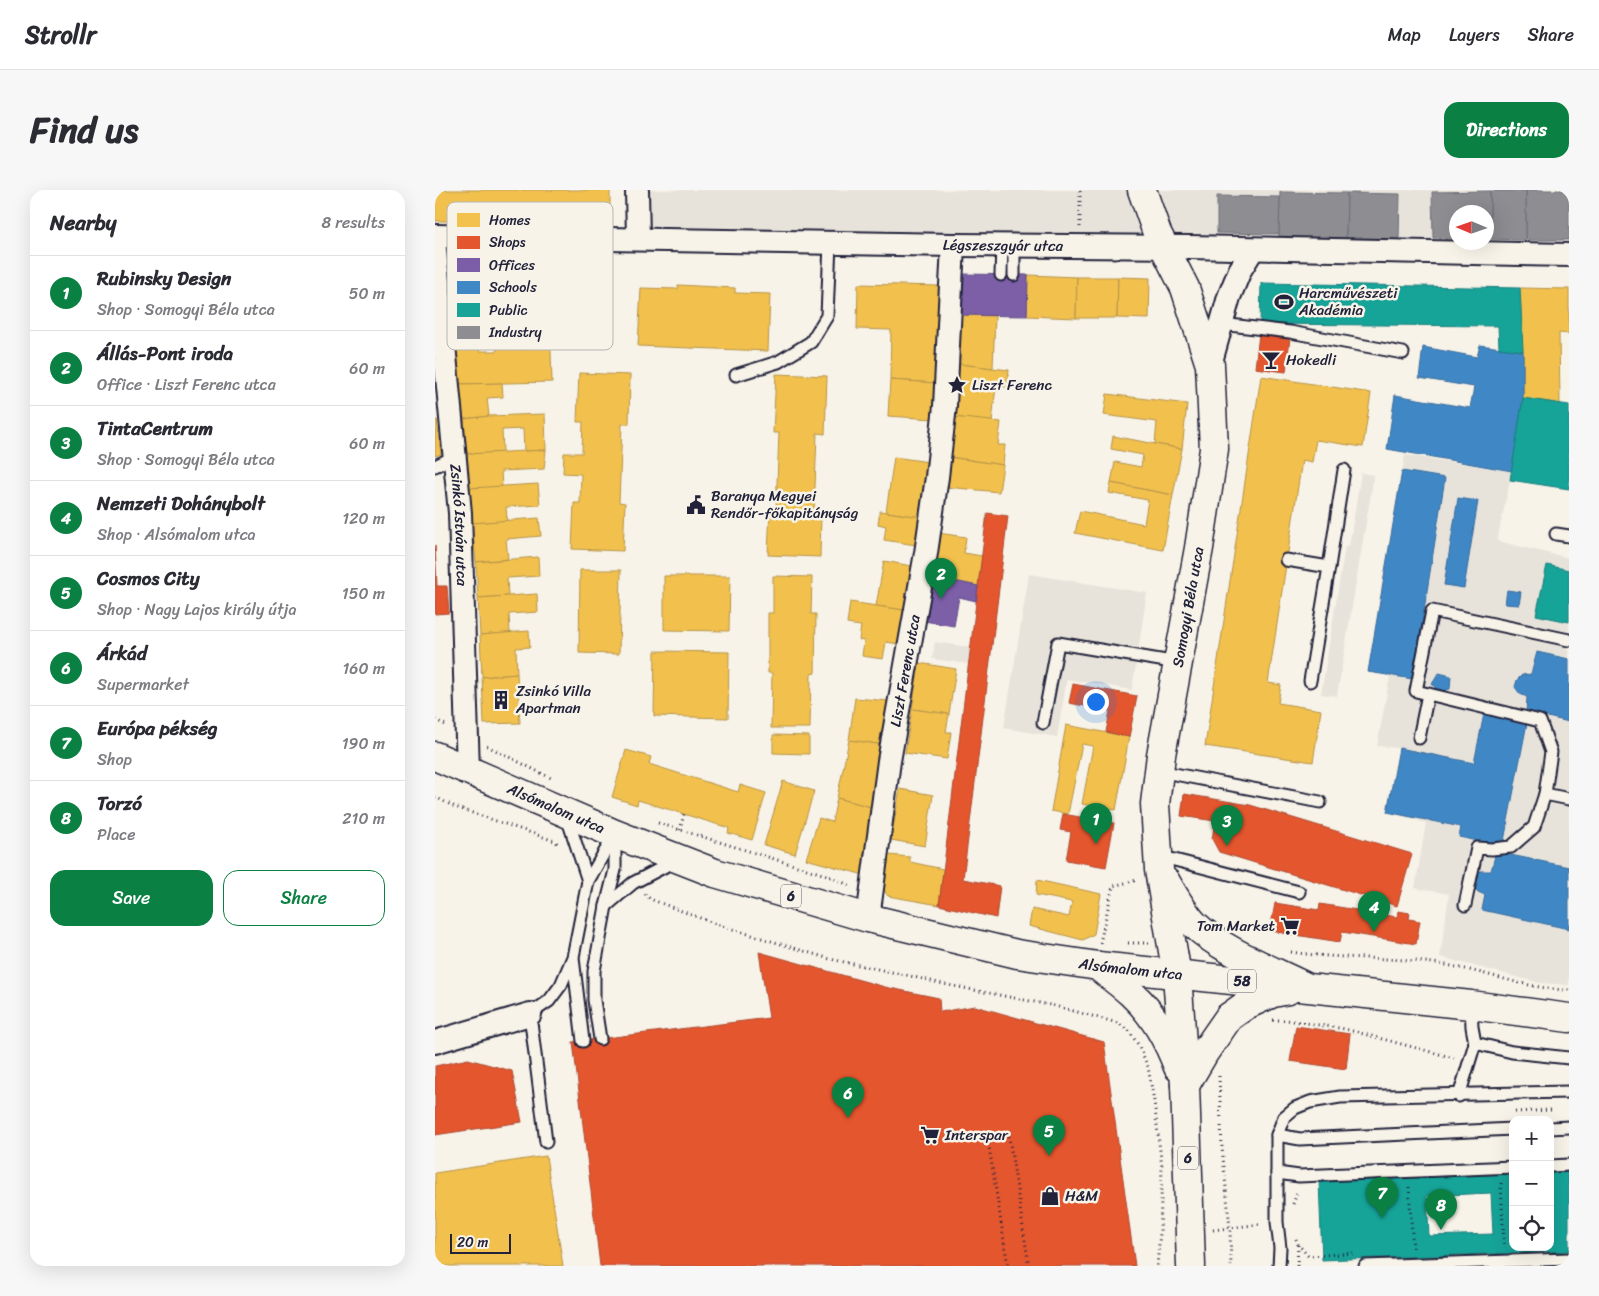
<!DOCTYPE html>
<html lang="en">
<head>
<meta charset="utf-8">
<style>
  :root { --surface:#fff; --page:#f7f7f7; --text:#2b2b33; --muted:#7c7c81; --line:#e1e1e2; --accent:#0b8043 }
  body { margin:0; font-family:Sriracha,sans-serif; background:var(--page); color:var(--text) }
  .controls { position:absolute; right:15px; bottom:15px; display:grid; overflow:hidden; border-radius:10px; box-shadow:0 5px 20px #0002 }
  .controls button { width:45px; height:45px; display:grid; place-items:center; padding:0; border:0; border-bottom:1px solid var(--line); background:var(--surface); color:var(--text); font:25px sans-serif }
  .compass { position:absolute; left:1014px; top:15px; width:45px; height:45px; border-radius:50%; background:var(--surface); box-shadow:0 5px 20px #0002; rotate:272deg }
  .scale { position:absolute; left:15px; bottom:12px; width:61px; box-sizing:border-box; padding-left:5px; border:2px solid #22223b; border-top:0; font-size:14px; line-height:18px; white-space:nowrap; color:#22223b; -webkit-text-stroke:4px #f7f3e8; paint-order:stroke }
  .you { position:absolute; left:660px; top:511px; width:18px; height:18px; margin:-12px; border:4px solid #fff; border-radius:50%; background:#1a73e8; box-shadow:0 0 0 8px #1a73e833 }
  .badge { display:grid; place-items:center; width:32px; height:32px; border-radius:50%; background:var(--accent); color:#fff; font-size:16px; font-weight:700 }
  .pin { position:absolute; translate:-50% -41px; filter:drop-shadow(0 1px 2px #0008) }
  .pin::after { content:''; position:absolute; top:26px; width:18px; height:15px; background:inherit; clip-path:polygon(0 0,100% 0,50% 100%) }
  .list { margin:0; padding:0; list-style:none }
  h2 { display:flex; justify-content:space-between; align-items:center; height:65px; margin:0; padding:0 20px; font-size:21px }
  h2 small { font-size:16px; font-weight:400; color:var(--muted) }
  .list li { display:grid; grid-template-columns:32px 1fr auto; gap:15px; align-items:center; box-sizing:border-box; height:75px; padding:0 20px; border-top:1px solid var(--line) }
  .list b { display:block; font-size:19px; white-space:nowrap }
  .list p { margin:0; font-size:16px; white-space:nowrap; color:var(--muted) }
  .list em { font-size:16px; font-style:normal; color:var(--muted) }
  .actions { display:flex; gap:10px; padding:15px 20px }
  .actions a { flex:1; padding:11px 0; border:1px solid var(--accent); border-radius:15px; text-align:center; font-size:18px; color:var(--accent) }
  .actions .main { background:var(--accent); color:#fff }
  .icon { flex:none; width:28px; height:28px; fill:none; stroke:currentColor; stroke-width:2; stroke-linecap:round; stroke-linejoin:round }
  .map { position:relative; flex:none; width:1134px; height:1076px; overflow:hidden; border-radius:15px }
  header { display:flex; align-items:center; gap:30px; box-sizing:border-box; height:70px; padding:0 25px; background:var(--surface); border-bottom:1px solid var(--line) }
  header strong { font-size:24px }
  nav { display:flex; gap:28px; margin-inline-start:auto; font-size:18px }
  .intro { display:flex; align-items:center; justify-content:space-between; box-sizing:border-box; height:120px; padding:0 30px }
  h1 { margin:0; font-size:35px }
  .button { padding:12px 22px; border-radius:15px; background:var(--accent); color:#fff; font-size:18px; font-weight:700 }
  main { display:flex; gap:30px; padding:0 30px }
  aside { flex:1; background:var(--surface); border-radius:15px; box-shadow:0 5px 20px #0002 }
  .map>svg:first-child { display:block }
  .built { fill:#e7e3db }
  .homes { fill:#f2c14e; stroke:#b49148 }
  .shops { fill:#e4572e; stroke:#aa4732 }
  .offices { fill:#7b5ea7; stroke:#604c87 }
  .schools { fill:#3f88c5; stroke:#36699c }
  .public { fill:#17a398; stroke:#1a7c7c; fill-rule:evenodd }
  .industry { fill:#8d8d92; stroke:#6d6d78 }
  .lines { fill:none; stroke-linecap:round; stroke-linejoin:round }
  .lane-casing { stroke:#22223b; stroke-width:15 }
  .street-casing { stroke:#22223b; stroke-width:26 }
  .secondary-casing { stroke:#22223b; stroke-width:31 }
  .primary-casing { stroke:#22223b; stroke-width:31 }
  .path { stroke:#22223b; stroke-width:3; stroke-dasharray:1 4; stroke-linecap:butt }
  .lane { stroke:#f7f3e8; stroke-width:11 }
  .street { stroke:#f7f3e8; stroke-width:22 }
  .secondary { stroke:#f7f3e8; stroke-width:28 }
  .primary { stroke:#f7f3e8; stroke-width:28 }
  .labels { text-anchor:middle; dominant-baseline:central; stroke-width:5; stroke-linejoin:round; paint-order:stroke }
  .shield { fill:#f7f3e8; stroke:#62616f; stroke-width:1 }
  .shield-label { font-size:14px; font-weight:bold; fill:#22223b }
  .street-label { font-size:15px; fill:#22223b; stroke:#f7f3e8 }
  .poi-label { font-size:15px; fill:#22223b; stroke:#f7f3e8; text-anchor:start }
  .key { fill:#f7f3e8; stroke:#b7b4b4; stroke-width:1 }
  .key-label { font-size:14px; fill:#22223b }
</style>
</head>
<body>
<header>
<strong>Strollr</strong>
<nav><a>Map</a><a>Layers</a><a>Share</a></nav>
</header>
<div class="intro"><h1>Find us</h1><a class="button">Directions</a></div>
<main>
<aside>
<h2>Nearby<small>8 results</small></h2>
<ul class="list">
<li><span class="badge">1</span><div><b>Rubinsky Design</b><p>Shop · Somogyi Béla utca</p></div><em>50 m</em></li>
<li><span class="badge">2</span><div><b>Állás-Pont iroda</b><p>Office · Liszt Ferenc utca</p></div><em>60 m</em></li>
<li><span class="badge">3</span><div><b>TintaCentrum</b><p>Shop · Somogyi Béla utca</p></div><em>60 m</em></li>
<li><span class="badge">4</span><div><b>Nemzeti Dohánybolt</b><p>Shop · Alsómalom utca</p></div><em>120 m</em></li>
<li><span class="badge">5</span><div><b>Cosmos City</b><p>Shop · Nagy Lajos király útja</p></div><em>150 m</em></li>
<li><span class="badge">6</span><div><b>Árkád</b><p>Supermarket</p></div><em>160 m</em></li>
<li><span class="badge">7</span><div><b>Európa pékség</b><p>Shop</p></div><em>190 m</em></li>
<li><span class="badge">8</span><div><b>Torzó</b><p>Place</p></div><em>210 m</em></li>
</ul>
<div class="actions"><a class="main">Save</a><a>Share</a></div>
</aside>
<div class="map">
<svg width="1134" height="1076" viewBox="0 0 1134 1076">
  <rect width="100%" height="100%" fill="#f7f3e8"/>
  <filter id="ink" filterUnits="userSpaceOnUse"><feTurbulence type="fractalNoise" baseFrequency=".02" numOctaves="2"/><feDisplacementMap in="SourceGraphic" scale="10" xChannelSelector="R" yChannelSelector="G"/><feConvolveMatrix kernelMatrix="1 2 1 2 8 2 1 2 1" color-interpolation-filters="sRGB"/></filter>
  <g filter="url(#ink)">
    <g class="built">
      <path d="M207 0H1134V55L1052 52V22H1022L1021 52 208 42Z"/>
      <path d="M970 265 1077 281 1062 351 1134 368V795L1105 793 1005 767 1014 704 980 698 991 633 952 622 964 558 942 556 955 486 933 482Z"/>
      <path d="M926 283 939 285 902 506 886 504 910 357H914Z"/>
      <path d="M594 384 712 403 697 500 632 489 622 547 569 538Z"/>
      <path d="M500 452 535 457 533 474 497 469Z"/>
    </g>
    <g class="homes">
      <path d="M0 0H175V32L0 31Z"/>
      <path d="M593 85 642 87 641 128 592 126Z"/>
      <path d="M642 87H683L682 128H641Z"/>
      <path d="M683 87 715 88 714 129 682 128Z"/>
      <path d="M423 94 504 96 501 193 455 190 456 140 422 139Z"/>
      <path d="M243 95 300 98V103L335 104 333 161 203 156 206 98 243 99Z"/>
      <path d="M1085 98 1134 99V144L1124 143 1125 214 1088 208V161Z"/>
      <path d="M525 125 560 126 558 178 524 174Z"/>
      <path d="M18 128 44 129V161H62V153H75V159H92L91 133H115L117 192 24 194Z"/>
      <path d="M524 174 574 180 572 197 561 196 557 232 518 227Z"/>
      <path d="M144 183 195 185 194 234H187L184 312 190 313 188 361 137 359 139 313H145L146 284 128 283 129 263H147L148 232H142Z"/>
      <path d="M341 184 392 186 390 244 382 243 379 324H386L385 367 333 365 335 319H341L344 243H338Z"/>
      <path d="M826 186 936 203 928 257 881 250 877 272 867 270 833 493 846 495 843 513 886 520 878 572 770 556Z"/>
      <path d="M455 190 501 193 499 229 453 226Z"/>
      <path d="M67 193 68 207 52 208 54 226 29 229 24 194Z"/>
      <path d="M672 204 752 214 747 259 720 254 722 232 669 225Z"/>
      <path d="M110 224 111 260 89 261 88 239 67 240 68 263 32 264 29 229 54 226Z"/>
      <path d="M518 227 566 232 563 255H570L568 275 514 267Z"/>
      <path d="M0 230H2L6 264 0 266Z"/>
      <path d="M678 246 747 259 738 305 676 293 680 272 706 277 708 265 676 259Z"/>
      <path d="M111 260 109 279 66 281 67 297 35 298 32 264Z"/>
      <path d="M459 267 494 272 486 327 451 322Z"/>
      <path d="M514 267 568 275 564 302 511 297Z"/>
      <path d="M676 293 738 305 728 360 640 343 645 321 709 334 713 310 674 303Z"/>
      <path d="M103 294 105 315 71 317 72 331 37 333 35 298Z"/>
      <path d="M445 321 486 327 481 355 449 350 451 336 443 334Z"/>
      <path d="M104 328 106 346 71 349 73 369 41 372 37 333Z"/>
      <path d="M503 343 531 347 529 363 547 366 543 396 495 386Z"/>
      <path d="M103 367 104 386 72 388 73 406 43 408 41 372Z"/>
      <path d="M449 371 477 376 469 420 441 416Z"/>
      <path d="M145 380H186L184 464 144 463Z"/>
      <path d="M229 386H295L294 441 229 440Z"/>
      <path d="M338 386 377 387 376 424H381L380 483 376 484 375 538H336L337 483H333V423H338Z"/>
      <path d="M102 404 103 422 74 424 75 443 45 445 43 408Z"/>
      <path d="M415 412 469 420 464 454 451 452 448 469 427 466 429 451 424 450 426 436 412 434Z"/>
      <path d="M94 441 95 457 81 458 82 484 47 487 45 445Z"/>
      <path d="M220 461 294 462 293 528 219 526Z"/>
      <path d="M484 473 521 479 514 524 477 519Z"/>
      <path d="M82 484 85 533 49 534 47 487Z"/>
      <path d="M420 508 454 511 449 555 414 550Z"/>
      <path d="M477 519 514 524 511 542H516L512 569 470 563Z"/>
      <path d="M631 535 694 547 681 620 647 614 658 556 647 554 633 624 616 621Z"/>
      <path d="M338 545 374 546V564L338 563Z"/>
      <path d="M414 550 449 555 440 618 402 608Z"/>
      <path d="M191 560 216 567 214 574 303 602 305 595 331 603 317 650 293 643 294 638 203 610 202 615 177 607Z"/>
      <path d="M348 591 379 601 360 664 329 655Z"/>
      <path d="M465 599 498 605 490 656 456 650Z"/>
      <path d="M402 608 440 618 429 685 371 669 384 628 397 632Z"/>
      <path d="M454 665 475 667V672L508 679 504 715 453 706 448 699Z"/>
      <path d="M602 690 666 704 659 744 648 750 594 736 597 719 634 727 637 712 601 705Z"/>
      <path d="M111 966 128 1076H0V983Z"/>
    </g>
    <g class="shops">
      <path d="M824 144 855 148 851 182 820 178Z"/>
      <path d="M552 323 573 326 528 689 565 696 561 728 504 715Z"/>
      <path d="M0 355 2 396H12L14 423 0 424Z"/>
      <path d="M638 494 702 506 694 547 671 542 675 521 634 513Z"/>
      <path d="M749 604 815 615 977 664 962 716 784 662 777 649 780 631 746 626Z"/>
      <path d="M628 624 679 633 671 677 631 670 636 642 625 640Z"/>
      <path d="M840 713 884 720 885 714 922 720 923 714 933 715 932 722 962 727 963 721 975 723 974 729 985 731 981 754 907 742 905 752 835 741Z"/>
      <path d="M324 762 450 797 504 808 505 822 540 816 669 852 700 1076H165L138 852 334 828Z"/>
      <path d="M861 836 915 844 911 879 855 871Z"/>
      <path d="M33 869 77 881 87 932 0 945V876Z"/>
    </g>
    <g class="offices">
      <path d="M526 84 593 85 592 126 525 125Z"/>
      <path d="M495 386 543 396 541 411 524 407 519 436 489 431Z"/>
    </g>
    <g class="schools">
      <path d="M1045 155 1088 161V208L1077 281 952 259 960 205 1035 218 1039 197 984 188 988 157 1042 167Z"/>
      <path d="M967 281 1010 288 978 489 933 482Z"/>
      <path d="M1023 308 1043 311 1029 398 1009 395Z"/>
      <path d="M1072 400 1086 402 1084 415 1070 414Z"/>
      <path d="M1102 462 1134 469V532L1091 522 1092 507 1085 504 1080 497 1082 490 1087 485 1096 484Z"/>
      <path d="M1004 483 1016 486 1015 499 1004 502 997 494Z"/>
      <path d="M1049 524 1092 533 1068 656 1024 647 1026 637 952 622 964 558 1039 573Z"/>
      <path d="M1061 662 1134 677V739L1047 720 1050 705 1043 702 1039 697 1041 684 1045 681H1056Z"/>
    </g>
    <g class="public">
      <path d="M826 93 1085 98 1088 161 1064 158 1063 136 825 134Z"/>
      <path d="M1088 208 1134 215V299L1075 290Z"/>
      <path d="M1112 375 1134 380V432L1101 425Z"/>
      <path d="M1134 982V1061L887 1070 884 991 1078 984V1057H1115V983ZM1056 1003 1058 1044 994 1046 992 1006Z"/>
    </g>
    <g class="industry">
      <rect x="1091" y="0" width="43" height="50"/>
      <path d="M1055 1H1091V50L1055 49Z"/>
      <path d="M1055 1V49H1052V22H1022V51L1010 52V48H998L997 2Z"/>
      <path d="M845 2 912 3 911 49 844 48Z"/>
      <path d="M912 3 965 4 964 50 911 49Z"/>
      <path d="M782 6 845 7 844 44 782 43Z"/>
    </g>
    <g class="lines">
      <g class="lane-casing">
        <g id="lane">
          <path d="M566 85 567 55"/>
          <path d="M579 85V55"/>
          <path d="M58 117 100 116 101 47"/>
          <path d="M786 134 855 142 968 163"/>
          <path d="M301 185 343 172 376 152 392 126 395 53"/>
          <path d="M0 276 19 267"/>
          <path d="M1121 344 1134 346"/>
          <path d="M851 370 894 377 875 491"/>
          <path d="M894 377 909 280"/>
          <path d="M608 533 623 453 743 473"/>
          <path d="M984 548 993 504"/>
          <path d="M724 581 885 612"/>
          <path d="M1110 604 1134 609"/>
          <path d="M132 627 153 691"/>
          <path d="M724 666 864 702"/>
          <path d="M1030 715 1042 658 1057 659 1076 657 1099 637 1110 604 1116 562 1105 531 981 501 997 421 1134 450"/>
          <path d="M171 716 198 693 240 671"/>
          <path d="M138 768 148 851"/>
          <path d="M1036 815 1037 837 1040 853 1077 862 1134 868"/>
          <path d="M165 849 159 810V781L171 716 180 680V646"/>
          <path d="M1024 906 1040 853"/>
          <path d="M1115 938 1134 937"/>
          <path d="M842 945 865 949 1078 939"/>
          <path d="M111 952 95 824 114 811 126 795 138 767 153 691 180 644"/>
          <path d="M1115 976 1134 975"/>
          <path d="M842 983 864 986 1078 977"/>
          <path d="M844 1076 845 1058 842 1032V945L849 927 860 918 875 912 905 907 1134 902"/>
          <path d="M930 1076 1134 1069"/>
        </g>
      </g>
      <g class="street-casing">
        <g id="street">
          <path d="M202 0 203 49"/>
          <path id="s1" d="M0 46 518 55 754 57 1134 65"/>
          <path id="s2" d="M0 60 25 323 33 581"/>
          <path d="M775 175 794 107 805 80 818 59"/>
          <path id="s3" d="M433 728 454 571 491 363 502 287 510 216 518 55"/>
          <path d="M0 852 95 824"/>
        </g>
      </g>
      <g class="secondary-casing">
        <g id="secondary">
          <path d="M707 0 722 43 750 98 775 175 779 259 764 358 726 565 720 614 724 680 742 785"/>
          <path d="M731 692C739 706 748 722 759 734 785 760 837 780 871 797"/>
        </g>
      </g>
      <g class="primary-casing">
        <g id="primary">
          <path id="s4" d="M0 566 180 644 280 683 433 728 582 764 663 776 1036 815 1134 828"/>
          <path d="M663 776C673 785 685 793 696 803 718 823 733 850 743 877"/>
          <path d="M742 785 750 895 756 1076"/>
          <path d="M750 895 769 863 794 827 811 815 838 803 853 800"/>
        </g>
      </g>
      <g class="path">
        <path d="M645 37V0"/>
        <path d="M0 530 11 535"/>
        <path d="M52 556 118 589"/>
        <path d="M0 607 20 617 120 651 124 655"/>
        <path d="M223 633 391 685 416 696"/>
        <path d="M245 640 249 624"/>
        <path d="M210 704 215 709 281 734 395 769 471 785 508 794 620 816 683 833 694 841 704 856 713 877 719 911 727 977 725 1043 722 1076"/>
        <path d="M665 753 678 696 702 690"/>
        <path d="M693 753H714"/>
        <path d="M856 762C907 770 960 766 1011 775 1052 782 1092 799 1134 800"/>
        <path d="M838 830H852L910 839 1019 868"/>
        <path d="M784 886 787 957 795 1038 796 1076"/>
        <path d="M1080 922 1116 920"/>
        <path d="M573 941 594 1076"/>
        <path d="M552 944 573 1076"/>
        <path d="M1066 993 1069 1056"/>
        <path d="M974 997 978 1060"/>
        <path d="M858 1014 863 1001"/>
        <path d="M778 1040 826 1034"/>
        <path d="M861 1049 863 1054 873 1066 921 1063"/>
        <path d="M862 1076 863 1055"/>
      </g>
      <use href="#lane" class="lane"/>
      <use href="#street" class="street"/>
      <use href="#secondary" class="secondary"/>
      <use href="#primary" class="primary"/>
    </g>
  </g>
  <defs>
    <g id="stadium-bare" transform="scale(1.5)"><path d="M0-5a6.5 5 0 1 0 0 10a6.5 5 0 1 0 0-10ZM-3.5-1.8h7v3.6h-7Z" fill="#22223b" stroke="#f7f3e8" stroke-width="2.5" paint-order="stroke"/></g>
    <g id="bar-bare" transform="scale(1.5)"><path d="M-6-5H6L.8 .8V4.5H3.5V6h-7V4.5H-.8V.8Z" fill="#22223b" stroke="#f7f3e8" stroke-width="2.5" paint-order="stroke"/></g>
    <g id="sight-bare" transform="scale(1.5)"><path d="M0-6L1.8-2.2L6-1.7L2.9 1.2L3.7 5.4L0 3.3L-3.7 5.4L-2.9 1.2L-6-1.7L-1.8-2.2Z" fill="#22223b" stroke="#f7f3e8" stroke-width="2.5" paint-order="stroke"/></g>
    <g id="civic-bare" transform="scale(1.5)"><path d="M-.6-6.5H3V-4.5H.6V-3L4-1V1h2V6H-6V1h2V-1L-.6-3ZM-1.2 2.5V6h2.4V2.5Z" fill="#22223b" stroke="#f7f3e8" stroke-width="2.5" paint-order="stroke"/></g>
    <g id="building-bare" transform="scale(1.5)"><path d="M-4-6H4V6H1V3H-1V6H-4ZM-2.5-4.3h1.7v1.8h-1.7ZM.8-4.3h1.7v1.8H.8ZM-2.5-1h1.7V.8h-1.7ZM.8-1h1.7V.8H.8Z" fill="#22223b" stroke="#f7f3e8" stroke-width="2.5" paint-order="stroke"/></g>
    <g id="supermarket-bare" transform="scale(1.5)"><path d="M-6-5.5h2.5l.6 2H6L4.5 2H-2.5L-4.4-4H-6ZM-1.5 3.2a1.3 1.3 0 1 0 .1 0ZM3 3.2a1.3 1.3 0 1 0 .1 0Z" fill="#22223b" stroke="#f7f3e8" stroke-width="2.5" paint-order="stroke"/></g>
    <g id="shop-bare" transform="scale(1.5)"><path d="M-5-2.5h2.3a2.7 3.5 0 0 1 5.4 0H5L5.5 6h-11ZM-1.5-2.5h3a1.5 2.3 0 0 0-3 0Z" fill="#22223b" stroke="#f7f3e8" stroke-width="2.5" paint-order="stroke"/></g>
  </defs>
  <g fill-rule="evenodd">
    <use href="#stadium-bare" x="849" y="112"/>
    <use href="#bar-bare" x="836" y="170"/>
    <use href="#sight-bare" x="522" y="195"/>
    <use href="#civic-bare" x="261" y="315"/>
    <use href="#building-bare" x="66" y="510"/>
    <use href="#supermarket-bare" x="855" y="736"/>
    <use href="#supermarket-bare" x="495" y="945"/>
    <use href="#shop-bare" x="615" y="1006"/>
  </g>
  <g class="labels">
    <g class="shield">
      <rect x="346" y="694.5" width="20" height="23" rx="4"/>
      <rect x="793" y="779.5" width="28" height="23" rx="4"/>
      <rect x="743" y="956.5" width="20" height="23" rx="4"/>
    </g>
    <g class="shield-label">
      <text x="356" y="706">6</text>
      <text x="807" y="791">58</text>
      <text x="753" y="968">6</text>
    </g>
    <g class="street-label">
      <text stroke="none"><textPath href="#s1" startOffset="568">Légszeszgyár utca</textPath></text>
      <text stroke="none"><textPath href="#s2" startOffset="276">Zsinkó István utca</textPath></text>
      <text transform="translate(753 417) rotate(-80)">Somogyi Béla utca</text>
      <text stroke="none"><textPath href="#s3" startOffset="250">Liszt Ferenc utca</textPath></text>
      <text stroke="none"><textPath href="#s4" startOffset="132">Alsómalom utca</textPath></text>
      <text stroke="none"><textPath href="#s4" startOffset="731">Alsómalom utca</textPath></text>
    </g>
    <g class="poi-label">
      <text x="864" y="103">Harcművészeti<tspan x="864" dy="17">Akadémia</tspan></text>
      <text x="851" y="170">Hokedli</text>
      <text x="537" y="195">Liszt Ferenc</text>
      <text x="276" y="306">Baranya Megyei<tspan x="276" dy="17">Rendőr-főkapitányság</tspan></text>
      <text x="81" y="501">Zsinkó Villa<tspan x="81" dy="17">Apartman</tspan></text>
      <text x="840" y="736" text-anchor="end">Tom Market</text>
      <text x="510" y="945">Interspar</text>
      <text x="630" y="1006">H&amp;M</text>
    </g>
  </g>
  <rect x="12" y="12" width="166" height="148" rx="8" class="key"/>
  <rect x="22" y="23" width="23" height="14" fill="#f2c14e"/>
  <rect x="22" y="46" width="23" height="13" fill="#e4572e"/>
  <rect x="22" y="68" width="23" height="14" fill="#7b5ea7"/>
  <rect x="22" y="91" width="23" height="13" fill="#3f88c5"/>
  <rect x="22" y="113" width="23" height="14" fill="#17a398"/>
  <rect x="22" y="136" width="23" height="13" fill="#8d8d92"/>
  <g class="key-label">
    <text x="54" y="35">Homes</text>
    <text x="54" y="57">Shops</text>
    <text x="54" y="80">Offices</text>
    <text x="54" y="102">Schools</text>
    <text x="54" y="125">Public</text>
    <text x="54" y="147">Industry</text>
  </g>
</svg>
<div class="controls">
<button>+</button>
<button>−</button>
<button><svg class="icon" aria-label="locate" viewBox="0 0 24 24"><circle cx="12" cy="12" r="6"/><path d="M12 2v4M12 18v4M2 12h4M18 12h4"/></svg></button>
</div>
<svg class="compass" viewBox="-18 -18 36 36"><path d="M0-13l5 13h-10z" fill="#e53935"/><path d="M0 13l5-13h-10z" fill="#7c7c81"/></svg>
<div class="scale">20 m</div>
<div class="you"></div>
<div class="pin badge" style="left:661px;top:654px">1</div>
<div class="pin badge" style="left:506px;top:409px">2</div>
<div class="pin badge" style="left:792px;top:656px">3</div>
<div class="pin badge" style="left:939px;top:742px">4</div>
<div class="pin badge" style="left:614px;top:966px">5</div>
<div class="pin badge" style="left:413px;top:928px">6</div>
<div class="pin badge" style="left:947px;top:1028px">7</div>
<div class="pin badge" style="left:1006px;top:1040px">8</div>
</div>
</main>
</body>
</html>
